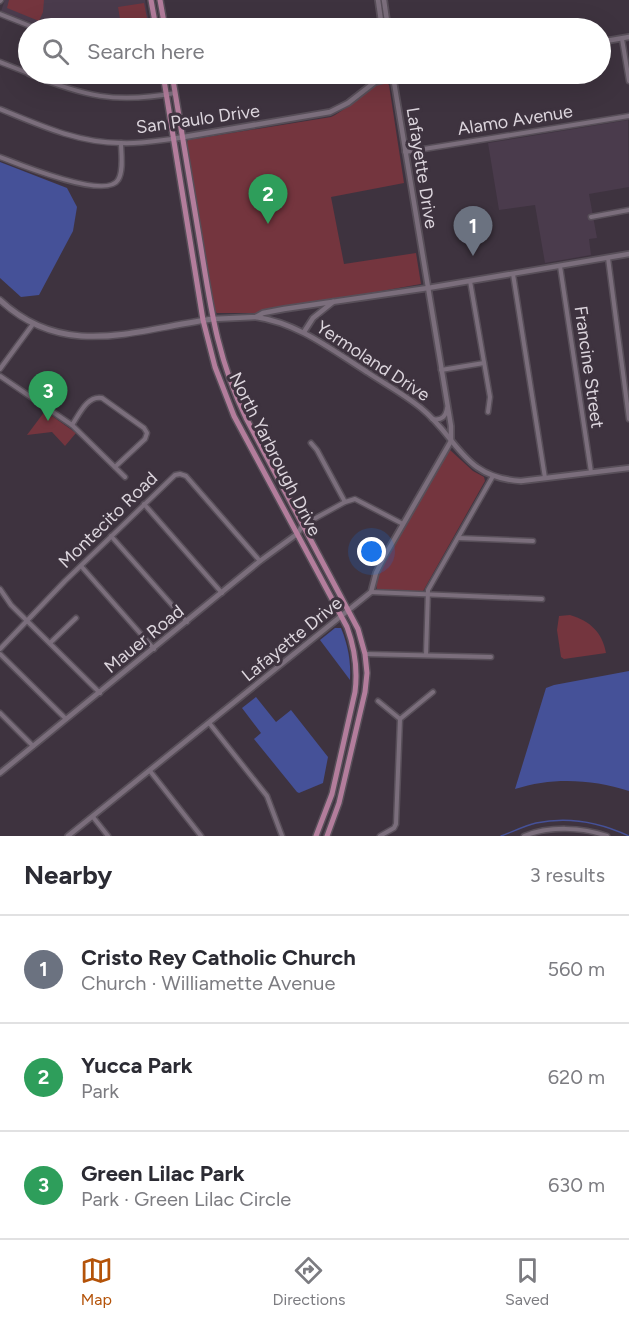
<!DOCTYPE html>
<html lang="en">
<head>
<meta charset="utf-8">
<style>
  :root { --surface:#fff; --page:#f7f7f7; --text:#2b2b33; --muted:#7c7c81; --line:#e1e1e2; --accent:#b45309 }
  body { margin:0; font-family:Figtree,sans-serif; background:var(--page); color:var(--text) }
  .you { position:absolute; left:372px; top:552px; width:21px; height:21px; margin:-15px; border:4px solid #fff; border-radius:50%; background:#1a73e8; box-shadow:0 0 0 9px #1a73e833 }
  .badge { display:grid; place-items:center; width:39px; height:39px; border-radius:50%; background:var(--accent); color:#fff; font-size:20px; font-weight:700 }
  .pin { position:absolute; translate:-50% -50px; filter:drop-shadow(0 2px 3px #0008) }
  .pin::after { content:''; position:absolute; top:32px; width:21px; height:18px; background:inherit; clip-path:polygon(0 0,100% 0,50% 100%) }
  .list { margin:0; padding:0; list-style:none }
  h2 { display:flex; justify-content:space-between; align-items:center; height:78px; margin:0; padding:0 24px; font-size:26px }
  h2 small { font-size:20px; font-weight:400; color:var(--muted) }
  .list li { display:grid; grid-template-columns:39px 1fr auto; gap:18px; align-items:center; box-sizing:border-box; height:108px; padding:0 24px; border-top:2px solid var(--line) }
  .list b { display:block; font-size:22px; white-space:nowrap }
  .list p { margin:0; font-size:20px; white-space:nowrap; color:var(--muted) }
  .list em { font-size:20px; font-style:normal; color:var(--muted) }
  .icon { flex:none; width:33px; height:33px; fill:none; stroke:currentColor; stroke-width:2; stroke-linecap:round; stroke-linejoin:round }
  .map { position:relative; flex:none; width:629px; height:836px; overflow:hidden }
  .search { position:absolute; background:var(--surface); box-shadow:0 6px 24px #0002; left:18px; right:18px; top:18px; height:66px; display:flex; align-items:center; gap:15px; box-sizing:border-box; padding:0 21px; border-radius:33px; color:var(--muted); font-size:22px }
  .sheet { height:402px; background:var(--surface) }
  nav { display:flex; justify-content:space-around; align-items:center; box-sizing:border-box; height:84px; border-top:2px solid var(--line); background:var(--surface); font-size:16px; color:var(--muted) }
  nav a { display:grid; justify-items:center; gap:3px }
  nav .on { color:var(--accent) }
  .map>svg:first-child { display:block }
  .built { fill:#4a3b4c }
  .green { fill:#74353e }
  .water { fill:#455198 }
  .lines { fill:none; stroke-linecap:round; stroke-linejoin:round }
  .stream { stroke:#455198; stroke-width:1.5 }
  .minor-casing { stroke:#584f59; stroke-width:7 }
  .tertiary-casing { stroke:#584f59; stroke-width:8 }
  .secondary-casing { stroke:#584f59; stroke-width:8 }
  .primary-casing { stroke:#584f59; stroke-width:8 }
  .minor { stroke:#7b6e7c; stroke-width:4 }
  .tertiary { stroke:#7b6e7c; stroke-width:4.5 }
  .secondary { stroke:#7b6e7c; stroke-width:5 }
  .primary { stroke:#b37d9c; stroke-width:5 }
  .labels { text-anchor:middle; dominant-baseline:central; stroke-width:6; stroke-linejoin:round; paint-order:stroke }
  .street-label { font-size:18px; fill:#dcd5dd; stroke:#3e333f }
</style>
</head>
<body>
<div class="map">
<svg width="629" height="836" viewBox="0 0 629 836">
  <rect width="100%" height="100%" fill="#3e333f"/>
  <g class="built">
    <path d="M5 0H145L150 28H46L1 11Z"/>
    <path d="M628 120 629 187 589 194 597 238 589 239 591 255 545 263 535 205 499 210 488 143Z"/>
  </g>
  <g class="green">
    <path d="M9 0H44L43 12 39 21 7 8Z"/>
    <path d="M144 3 149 28H103L102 22 120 19 118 7Z"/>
    <path d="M386 82 389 85 404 183 331 197 344 264 416 253 421 284 257 313H217L214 311 186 144 188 140 331 117C351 108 364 87 386 82Z"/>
    <path d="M45 411 76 433 65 446 52 432 27 435Z"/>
    <path d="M450 450 473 471 484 477 485 481 422 593 378 591C374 584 378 577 381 570L446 453Z"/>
    <path d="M570 615C590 621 602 632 606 653L564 659 561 657 557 630 559 616Z"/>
  </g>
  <g class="water">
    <path d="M0 162 67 188 77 207 73 231 39 295 21 297 0 278Z"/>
    <path d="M335 628H341C348 645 351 661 350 680L320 640Z"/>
    <path d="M629 671V791C592 779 552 777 515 789L546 688 554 685Z"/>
    <path d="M256 697 276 722 291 710 328 757 323 783 299 793 297 792 254 739 261 733 242 708Z"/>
  </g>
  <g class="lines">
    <path class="stream" d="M501 836C512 832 524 826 536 823 569 816 599 822 629 836"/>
    <g class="minor-casing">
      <g id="minor">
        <path d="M0 1 1 0"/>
        <path d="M0 14 35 28"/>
        <path d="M622 39 629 81"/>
        <path d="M0 62 28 73"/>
        <path d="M29 74C84 96 115 104 175 93"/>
        <path d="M0 109C39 125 78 143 121 143 138 144 155 141 172 139"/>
        <path d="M405 152 629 116"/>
        <path d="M0 157C18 164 106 200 118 180 124 171 121 153 121 143"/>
        <path d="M591 217 629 210"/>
        <path d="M608 258 629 419"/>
        <path d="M560 266 591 472"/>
        <path d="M513 274 545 478"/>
        <path d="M470 281 490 397 488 412"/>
        <path d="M0 369 33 324"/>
        <path d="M441 370 484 363"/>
        <path d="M0 376 72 425 125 477"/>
        <path d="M432 419C442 421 446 416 447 408"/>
        <path d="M72 425C79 415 87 395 102 398L144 428 147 433 145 439 115 467"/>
        <path d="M311 443 317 450 345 502"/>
        <path d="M144 504 222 593"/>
        <path d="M303 525 345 502 355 499 403 524"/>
        <path d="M111 536 187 622"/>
        <path d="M458 538 533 541"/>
        <path d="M81 566 154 649"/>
        <path d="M0 589 11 605 100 693"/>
        <path d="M371 592 542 599"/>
        <path d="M50 643 76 618"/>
        <path d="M0 649 65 581 175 475 180 474 186 476 260 561"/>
        <path d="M0 654 66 719"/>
        <path d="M365 654 491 657"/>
        <path d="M426 655 428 590 493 476"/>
        <path d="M378 701 400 719"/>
        <path d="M0 713 33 746"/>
        <path d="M210 724 267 796 282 836"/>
        <path d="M150 771 201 836"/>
        <path d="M93 817 108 836"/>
        <path d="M380 836 394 828 396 824 400 719 433 692"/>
        <path d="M524 836C549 826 582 827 607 836"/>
      </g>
    </g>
    <g class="tertiary-casing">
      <g id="tertiary">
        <path d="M378 0 382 28"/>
        <path d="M384 0 388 28"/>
        <path d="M600 42 629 37"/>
        <path d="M172 139 330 112 348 103 375 82 409 74"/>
        <path d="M256 317C298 323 332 350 367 372 385 384 404 394 421 408 459 439 463 478 521 481L629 468"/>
        <path d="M213 319 256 317 263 313 284 309 428 288 629 254"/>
        <path d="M304 332 313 318 333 302"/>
        <path d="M0 773 260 561 297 534 303 525"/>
        <path d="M68 836 371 592 376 573 383 559 451 441V426L393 76 394 74"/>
      </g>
    </g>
    <g class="secondary-casing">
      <path id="secondary" d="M0 300C65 361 137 329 213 319"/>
    </g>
    <g class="primary-casing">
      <g id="primary">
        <path d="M151 0 156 28"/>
        <path d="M160 0 165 28"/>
        <path d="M163 74 203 320 215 367 234 416 347 627C355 649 358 669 355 692L332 794 316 836"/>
        <path d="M172 74C181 128 190 182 199 236 210 302 216 356 246 418L358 629 365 654 367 673 365 692 339 803 327 836"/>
      </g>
    </g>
    <use href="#minor" class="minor"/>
    <use href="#tertiary" class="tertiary"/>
    <use href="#secondary" class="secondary"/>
    <use href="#primary" class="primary"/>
  </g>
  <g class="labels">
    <g class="street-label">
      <text transform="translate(198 119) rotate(-8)">San Paulo Drive</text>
      <text transform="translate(515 120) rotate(-9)">Alamo Avenue</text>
      <text transform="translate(422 168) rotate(81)">Lafayette Drive</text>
      <text transform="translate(373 361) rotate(33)">Yermoland Drive</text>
      <text transform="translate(589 367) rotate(82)">Francine Street</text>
      <text transform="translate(275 454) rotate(63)">North Yarbrough Drive</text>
      <text transform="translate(108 520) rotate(-44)">Montecito Road</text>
      <text transform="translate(144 639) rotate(-39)">Mauer Road</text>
      <text transform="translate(292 639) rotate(-39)">Lafayette Drive</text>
    </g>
  </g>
</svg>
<div class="you"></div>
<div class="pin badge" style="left:473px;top:256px;background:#6b7280">1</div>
<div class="pin badge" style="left:268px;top:224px;background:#2e9e5b">2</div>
<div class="pin badge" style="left:48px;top:421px;background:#2e9e5b">3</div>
<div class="search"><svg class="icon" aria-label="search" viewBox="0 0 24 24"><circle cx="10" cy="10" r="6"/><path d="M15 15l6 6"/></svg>Search here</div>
</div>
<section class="sheet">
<h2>Nearby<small>3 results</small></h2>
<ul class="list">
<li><span class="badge" style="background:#6b7280">1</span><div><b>Cristo Rey Catholic Church</b><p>Church · Williamette Avenue</p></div><em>560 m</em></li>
<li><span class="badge" style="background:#2e9e5b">2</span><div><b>Yucca Park</b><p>Park</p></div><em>620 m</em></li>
<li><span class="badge" style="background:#2e9e5b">3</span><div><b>Green Lilac Park</b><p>Park · Green Lilac Circle</p></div><em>630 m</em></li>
</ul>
</section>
<nav>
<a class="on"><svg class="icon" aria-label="map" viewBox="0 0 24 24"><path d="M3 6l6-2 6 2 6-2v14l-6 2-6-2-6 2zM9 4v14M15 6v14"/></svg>Map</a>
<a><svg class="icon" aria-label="directions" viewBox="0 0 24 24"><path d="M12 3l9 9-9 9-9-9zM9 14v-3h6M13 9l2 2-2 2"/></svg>Directions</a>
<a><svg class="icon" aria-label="saved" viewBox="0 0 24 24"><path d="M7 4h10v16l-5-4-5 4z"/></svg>Saved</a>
</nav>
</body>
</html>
